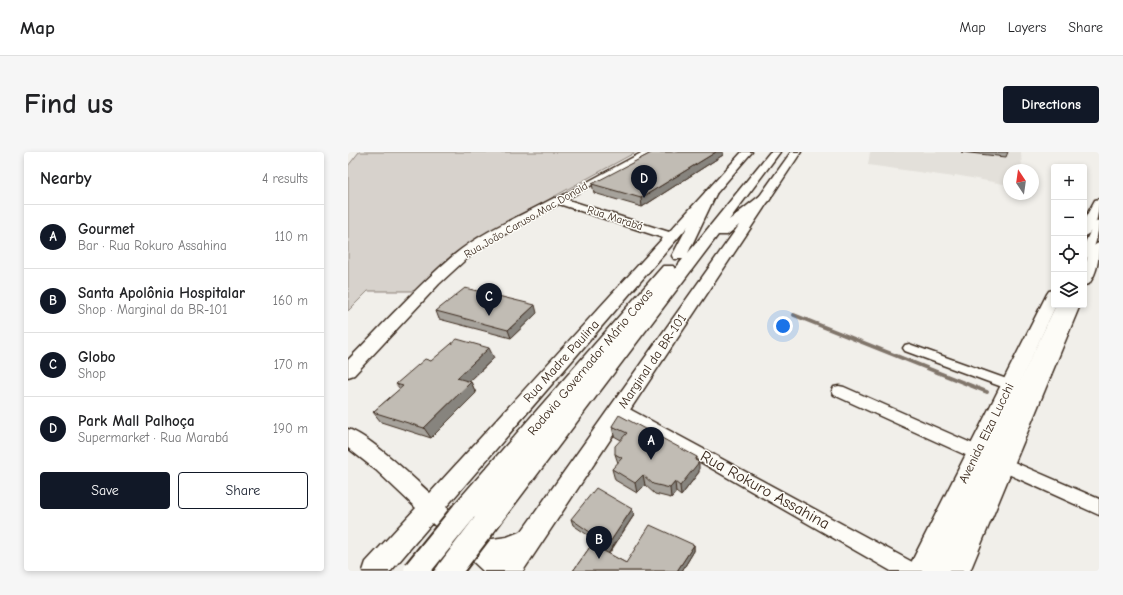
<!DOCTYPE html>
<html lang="en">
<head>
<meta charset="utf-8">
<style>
  :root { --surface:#fff; --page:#f6f6f6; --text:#202124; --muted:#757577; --line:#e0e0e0; --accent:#111827 }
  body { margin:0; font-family:"Comic Neue",sans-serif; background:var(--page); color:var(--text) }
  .controls { position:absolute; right:12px; top:12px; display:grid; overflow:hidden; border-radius:4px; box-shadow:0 2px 6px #0003 }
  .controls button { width:36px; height:36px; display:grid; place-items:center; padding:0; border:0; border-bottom:1px solid var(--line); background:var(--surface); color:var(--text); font:20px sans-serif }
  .compass { position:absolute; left:655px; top:12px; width:36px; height:36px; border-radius:50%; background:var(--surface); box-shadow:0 2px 6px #0003; rotate:347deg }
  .you { position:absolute; left:435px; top:174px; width:14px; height:14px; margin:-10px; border:3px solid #fff; border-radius:50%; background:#1a73e8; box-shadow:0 0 0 6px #1a73e833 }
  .badge { display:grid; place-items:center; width:26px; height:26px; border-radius:50%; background:var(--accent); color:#fff; font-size:13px; font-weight:700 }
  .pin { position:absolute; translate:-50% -33px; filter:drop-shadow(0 1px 2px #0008) }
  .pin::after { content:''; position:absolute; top:21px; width:14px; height:12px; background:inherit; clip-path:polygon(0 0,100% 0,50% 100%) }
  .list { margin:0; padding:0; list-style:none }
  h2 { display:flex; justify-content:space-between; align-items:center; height:52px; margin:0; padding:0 16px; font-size:17px }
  h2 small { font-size:13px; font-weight:400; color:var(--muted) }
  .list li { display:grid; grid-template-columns:26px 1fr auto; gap:12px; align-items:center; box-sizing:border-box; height:64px; padding:0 16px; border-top:1px solid var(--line) }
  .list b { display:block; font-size:15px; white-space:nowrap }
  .list p { margin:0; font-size:13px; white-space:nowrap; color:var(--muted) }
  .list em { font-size:13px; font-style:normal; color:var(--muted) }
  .actions { display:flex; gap:8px; padding:12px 16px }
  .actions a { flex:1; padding:9px 0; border:1px solid var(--accent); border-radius:4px; text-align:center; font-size:14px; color:var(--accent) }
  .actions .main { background:var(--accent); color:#fff }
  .icon { flex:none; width:22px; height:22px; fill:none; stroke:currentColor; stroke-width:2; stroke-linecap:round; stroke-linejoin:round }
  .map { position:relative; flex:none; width:751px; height:419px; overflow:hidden; border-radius:4px }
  header { display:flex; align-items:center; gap:24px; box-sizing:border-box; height:56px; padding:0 20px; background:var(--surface); border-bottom:1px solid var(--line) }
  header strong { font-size:19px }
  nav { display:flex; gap:22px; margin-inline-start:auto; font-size:14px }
  .intro { display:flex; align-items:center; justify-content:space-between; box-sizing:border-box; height:96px; padding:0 24px }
  h1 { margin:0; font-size:28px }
  .button { padding:10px 18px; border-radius:4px; background:var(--accent); color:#fff; font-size:14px; font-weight:700 }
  main { display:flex; gap:24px; padding:0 24px }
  aside { flex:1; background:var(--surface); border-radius:4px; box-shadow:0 2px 6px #0003 }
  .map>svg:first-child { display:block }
  .built { fill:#e3e0da }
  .green { fill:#d7d2cc; stroke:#897e75 }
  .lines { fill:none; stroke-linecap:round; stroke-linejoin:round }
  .stream { stroke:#80746b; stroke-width:4 }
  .minor-casing { stroke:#3b2a1e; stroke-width:3 }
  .major-casing { stroke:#3b2a1e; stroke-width:3 }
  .highway-casing { stroke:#3b2a1e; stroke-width:3 }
  .minor { fill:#fdfcf7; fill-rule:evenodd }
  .major { fill:#fdfcf7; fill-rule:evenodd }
  .highway { fill:#fdfcf7; fill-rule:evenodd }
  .highway-bridge-casing { stroke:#3b2a1e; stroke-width:28; stroke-linecap:butt }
  .highway-bridge { stroke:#fdfcf7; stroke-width:24 }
  .wall { fill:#a6a29b; stroke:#3b2a1e }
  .shaded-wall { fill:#87847e; stroke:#3b2a1e }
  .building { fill:#c1bcb4; stroke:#3b2a1e }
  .labels { text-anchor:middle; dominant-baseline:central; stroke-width:3; stroke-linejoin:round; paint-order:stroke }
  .far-street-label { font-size:11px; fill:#3b2a1e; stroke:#fdfcf7 }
  .street-label { font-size:13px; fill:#3b2a1e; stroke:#fdfcf7 }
  .near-street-label { font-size:16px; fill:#3b2a1e; stroke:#fdfcf7 }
</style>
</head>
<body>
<header>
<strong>Map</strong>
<nav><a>Map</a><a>Layers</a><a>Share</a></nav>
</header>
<div class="intro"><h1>Find us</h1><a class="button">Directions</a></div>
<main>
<aside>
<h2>Nearby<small>4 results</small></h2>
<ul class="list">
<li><span class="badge">A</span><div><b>Gourmet</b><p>Bar · Rua Rokuro Assahina</p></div><em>110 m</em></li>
<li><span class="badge">B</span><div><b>Santa Apolônia Hospitalar</b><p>Shop · Marginal da BR-101</p></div><em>160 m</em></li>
<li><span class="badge">C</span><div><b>Globo</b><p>Shop</p></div><em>170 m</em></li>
<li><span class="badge">D</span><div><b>Park Mall Palhoça</b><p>Supermarket · Rua Marabá</p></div><em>190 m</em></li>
</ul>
<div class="actions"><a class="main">Save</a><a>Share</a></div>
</aside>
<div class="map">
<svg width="751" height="419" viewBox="0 0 751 419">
  <rect width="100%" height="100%" fill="#f1efea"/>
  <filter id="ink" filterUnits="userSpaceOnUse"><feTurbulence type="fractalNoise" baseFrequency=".025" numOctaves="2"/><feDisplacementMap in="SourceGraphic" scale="8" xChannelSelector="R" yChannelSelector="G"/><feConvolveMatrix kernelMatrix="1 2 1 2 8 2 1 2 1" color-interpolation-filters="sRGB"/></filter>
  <g filter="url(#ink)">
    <path class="built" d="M522 0H673L674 18H661V33L607 23 606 25 520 13Z"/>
    <path class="green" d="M11 0H288L130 86 100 107 67 139H20L0 159V14Z"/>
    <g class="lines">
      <path class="stream" d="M446 163 639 240"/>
      <g class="minor-casing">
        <g id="minor">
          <path d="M295 0H304L213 50H207L206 48Z"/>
          <path d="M751 68C751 78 747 104 736 107V93L746 71Z"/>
          <path d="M708 153H720L652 304 751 347V363L647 316 601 419H582L633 310 486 243 484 239 486 235 491 234 496 235 639 298Z"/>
          <path d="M561 192 667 230 669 233 667 236 662 238 657 236 557 199 555 196 557 193Z"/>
          <path d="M272 252 568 412 570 419H543L267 261 265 257 267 253Z"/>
        </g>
      </g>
      <g class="major-casing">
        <g id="major">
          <path d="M394 0H404L98 355 137 388 159 385 174 379 443 0H453L175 419H135L84 371 43 419H15L18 410 68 356 28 318 0 296V277C23 285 62 323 82 341L315 86 211 52 134 95 116 109 91 132 6 223 0 225V208C35 173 68 135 106 103 135 79 173 64 206 46H214L321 80Z"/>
          <path d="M751 47C751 58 749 80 736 84V68L747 48Z"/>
          <path d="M751 91C751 106 750 119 741 132L736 133C736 121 737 95 751 91Z"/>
          <path d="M706 138V153H708L584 419H559L699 142 701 139Z"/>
          <path d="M718 153H732L622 419H598Z"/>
        </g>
      </g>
      <g class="highway-casing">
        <path id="highway" d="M422 0H432L381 68 413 43H421L423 46 421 49 379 83H370L145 381 136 385 127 381 123 373 126 366 115 372 106 369 102 361 106 353 315 114H325L327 117 335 107H326L324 104 358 39H366L368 42 340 101Z"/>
      </g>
      <use href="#minor" class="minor"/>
      <use href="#major" class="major"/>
      <use href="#highway" class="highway"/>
      <g class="highway-bridge-casing">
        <g id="highway-bridge">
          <path d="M68 419 115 361"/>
          <path d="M101 419 136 373"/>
        </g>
      </g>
      <use href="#highway-bridge" class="highway-bridge"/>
    </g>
    <g class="wall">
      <path d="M375 0V3L294 55 246 41 244 32Z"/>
      <path d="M613 0H660L658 5Z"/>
      <path d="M88 159 189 161 163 186 91 167Z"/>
      <path d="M146 206 121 230H123L128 241 83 286 33 270 25 260 52 237 48 232 83 209Z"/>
      <path d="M264 274 349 309 351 320 333 344 328 340 323 346 307 342 297 333 289 341 267 328 264 317 270 311 267 302 273 288 266 284Z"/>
      <path d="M284 357 286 363 261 402 278 411 346 393V399L334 419H225L247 388 225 373 223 367Z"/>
    </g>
    <g class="shaded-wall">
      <path d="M368 0H375V3L294 55 293 46Z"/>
      <path d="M187 153 189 161 163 186 160 178Z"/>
      <path d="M141 196 146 206 114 236 109 226Z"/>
      <path d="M123 230 128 241 83 286 76 276Z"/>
      <path d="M349 305V312L351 310V320L333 344 332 334Z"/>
      <path d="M295 323 297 333 289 341 287 331Z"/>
      <path d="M327 330 328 340 323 346 322 336Z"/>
      <path d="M284 357 286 363 258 405 256 399Z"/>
      <path d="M346 393V399L334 419H329Z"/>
    </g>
    <g class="building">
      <path d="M305 0H368L293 46 244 32Z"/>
      <path d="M117 136 187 153 160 178 88 159Z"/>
      <path d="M109 187 141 196 109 226 123 230 76 276 25 260 55 234 48 232 77 207 83 209Z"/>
      <path d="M271 263 349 305 347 308 351 310 332 334 327 330 322 336 305 332 295 323 287 331 264 317 274 306 267 302V294L279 281 264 274Z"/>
      <path d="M248 336 284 357 256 399 278 411 302 373 346 393 329 419H225L249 385 223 367Z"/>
    </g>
  </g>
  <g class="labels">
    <g class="far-street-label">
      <text transform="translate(267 66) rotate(18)">Rua Marabá</text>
      <text transform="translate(178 68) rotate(-30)">Rua João Caruso Mac Donald</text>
    </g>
    <g class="street-label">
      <text transform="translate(213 209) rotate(-48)">Rua Madre Paulina</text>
      <text transform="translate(304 209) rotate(-56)">Marginal da BR-101</text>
      <text transform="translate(242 210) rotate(-50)">Rodovia Governador Mário Covas</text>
      <text transform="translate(638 281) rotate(-64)">Avenida Elza Lucchi</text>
    </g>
    <g class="near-street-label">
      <text transform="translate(417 338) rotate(29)">Rua Rokuro Assahina</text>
    </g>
  </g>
</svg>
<div class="controls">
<button>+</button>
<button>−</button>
<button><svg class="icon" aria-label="locate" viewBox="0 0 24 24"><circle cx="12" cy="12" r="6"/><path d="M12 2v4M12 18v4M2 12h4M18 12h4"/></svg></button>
<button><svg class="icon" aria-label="layers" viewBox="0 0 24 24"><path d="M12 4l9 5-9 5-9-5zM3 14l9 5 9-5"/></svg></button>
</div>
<svg class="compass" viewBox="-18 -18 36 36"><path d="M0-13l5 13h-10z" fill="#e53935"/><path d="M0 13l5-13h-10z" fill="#757577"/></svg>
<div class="you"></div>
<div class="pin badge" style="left:303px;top:308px">A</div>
<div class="pin badge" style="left:251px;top:407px">B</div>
<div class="pin badge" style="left:141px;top:164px">C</div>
<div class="pin badge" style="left:296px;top:46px">D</div>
</div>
</main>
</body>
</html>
